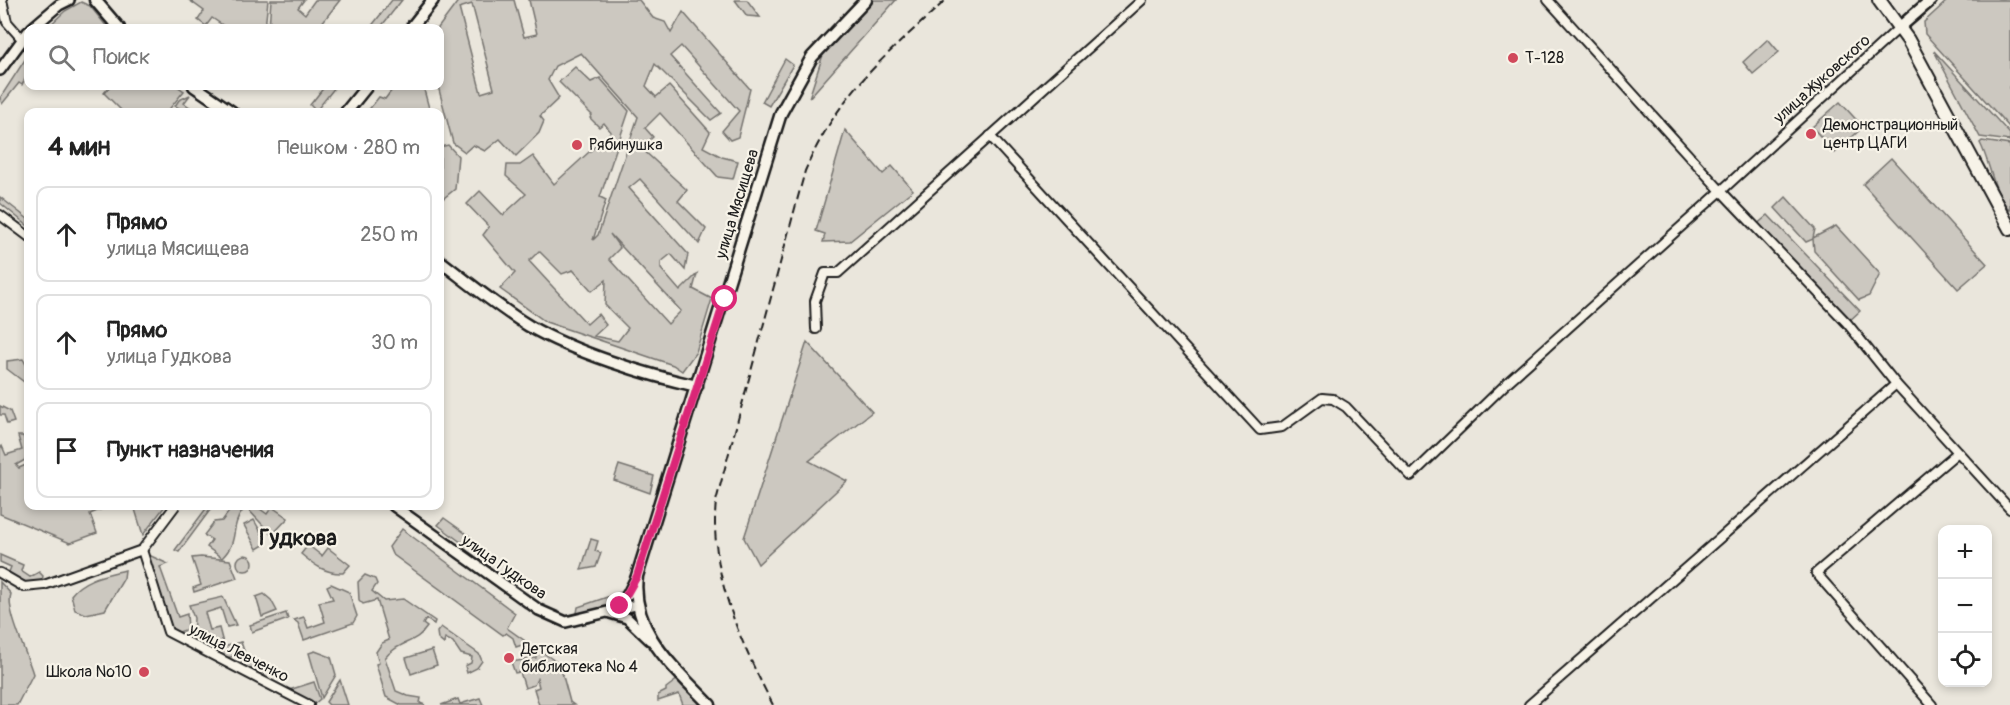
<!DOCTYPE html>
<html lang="ru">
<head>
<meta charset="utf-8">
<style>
  :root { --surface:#fff; --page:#f2f2f2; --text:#222; --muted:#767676; --line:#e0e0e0 }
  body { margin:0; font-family:Pangolin,sans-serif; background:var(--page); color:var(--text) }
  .controls { position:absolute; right:18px; bottom:18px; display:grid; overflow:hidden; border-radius:12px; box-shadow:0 3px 9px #0003 }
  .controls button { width:54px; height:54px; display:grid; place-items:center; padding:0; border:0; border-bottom:2px solid var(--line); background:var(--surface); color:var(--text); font:30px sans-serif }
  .stop { position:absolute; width:18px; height:18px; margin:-14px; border:4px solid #db2777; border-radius:50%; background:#fff }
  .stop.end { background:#db2777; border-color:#fff; box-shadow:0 2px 6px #0008 }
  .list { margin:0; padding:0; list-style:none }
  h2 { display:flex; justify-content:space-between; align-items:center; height:78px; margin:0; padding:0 24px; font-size:26px }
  h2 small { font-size:20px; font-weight:400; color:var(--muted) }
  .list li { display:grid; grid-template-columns:39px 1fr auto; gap:18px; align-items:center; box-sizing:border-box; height:96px; margin:0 12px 12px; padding:0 12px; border:2px solid var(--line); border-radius:12px }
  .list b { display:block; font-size:22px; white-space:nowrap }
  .list p { margin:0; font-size:20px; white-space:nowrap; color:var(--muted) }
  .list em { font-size:20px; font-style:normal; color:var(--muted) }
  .icon { flex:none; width:33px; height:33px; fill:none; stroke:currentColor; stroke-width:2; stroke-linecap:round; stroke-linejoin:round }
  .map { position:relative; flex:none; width:2010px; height:705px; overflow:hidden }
  .search { position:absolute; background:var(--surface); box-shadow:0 3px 9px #0003; left:24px; top:24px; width:420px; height:66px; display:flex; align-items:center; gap:15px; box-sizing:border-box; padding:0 21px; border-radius:12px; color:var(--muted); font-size:22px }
  .panel { position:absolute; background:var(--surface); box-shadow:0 3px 9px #0003; left:24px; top:108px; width:420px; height:402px; border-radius:12px }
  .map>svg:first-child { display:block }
  .green { fill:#ccc8c0; stroke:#74726e; stroke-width:1.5; fill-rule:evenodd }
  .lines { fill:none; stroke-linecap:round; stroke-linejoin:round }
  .minor-casing { stroke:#1c1c1c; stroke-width:12 }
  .tertiary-casing { stroke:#1c1c1c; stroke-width:14 }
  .secondary-casing { stroke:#1c1c1c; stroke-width:15 }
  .primary-casing { stroke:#1c1c1c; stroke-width:16 }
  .minor { stroke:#f7f3e8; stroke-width:8 }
  .tertiary { stroke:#f7f3e8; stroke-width:9 }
  .secondary { stroke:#f7f3e8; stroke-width:10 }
  .primary { stroke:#f7f3e8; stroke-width:12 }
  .rail { stroke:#1c1c1c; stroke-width:2; stroke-dasharray:9 4.5; stroke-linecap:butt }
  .route { stroke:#db2777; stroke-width:8 }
  .poi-dot { fill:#d1495b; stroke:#f7f3e8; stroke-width:2 }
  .labels { text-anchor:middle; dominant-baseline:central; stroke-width:4.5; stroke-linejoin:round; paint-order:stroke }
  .poi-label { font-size:16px; fill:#1c1c1c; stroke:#f7f3e8; text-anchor:start }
  .street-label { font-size:16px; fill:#1c1c1c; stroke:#f7f3e8 }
  .district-label { font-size:22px; font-weight:bold; fill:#1c1c1c; stroke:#f7f3e8 }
</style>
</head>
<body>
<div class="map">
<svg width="2010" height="705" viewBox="0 0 2010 705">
  <rect width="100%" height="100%" fill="#eae6dc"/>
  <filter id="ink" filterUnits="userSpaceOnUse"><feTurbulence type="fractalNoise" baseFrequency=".0167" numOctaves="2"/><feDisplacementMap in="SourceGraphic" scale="12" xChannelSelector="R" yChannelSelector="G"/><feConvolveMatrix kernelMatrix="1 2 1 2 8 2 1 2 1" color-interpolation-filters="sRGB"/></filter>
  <g filter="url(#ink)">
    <g class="green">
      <path d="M189 0H268L265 28H227L212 18 206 26 198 20 204 11Z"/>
      <path d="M271 0H304L298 8 305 14 315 0H340L318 28H269Z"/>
      <path d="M392 0H402L380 28H370Z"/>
      <path d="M459 0H514L524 37 537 34 529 0H639L653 18 665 22 671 33 683 12 750 89 738 137 730 140 722 131 739 111 681 46 670 56 721 113 711 120 655 64 646 86 656 97 669 86 710 132 703 147 722 157 738 161 733 179 718 177 660 113 645 128 653 137 641 148 687 190 678 201 706 229 699 244 640 179 629 188 688 254 685 270 671 254 661 262V269L680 291 697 274 693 289 712 299 696 352 682 371 673 365 546 322 500 289 515 273 483 235 489 227 467 204 480 191 503 215 526 194 506 176 507 165H520L533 156 554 184 611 132 604 123 599 127 590 118 592 115 559 82 575 67 591 82 600 78 629 111 600 197 606 200 593 240 598 235 638 117 581 53 555 66 548 80 559 98 540 116 544 121 539 133 516 156 500 139 485 151 473 145 465 152 453 143 438 86V28ZM472 4 494 89 481 93 459 8ZM610 234 681 311 668 324 609 259 620 248ZM539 251 562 274 573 270 592 291 606 280 605 305 628 328 618 341 594 336 606 325 598 314 587 324 529 261Z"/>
      <path d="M735 0H747L760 17 747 16Z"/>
      <path d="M866 0H896L809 98 829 36Z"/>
      <path d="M1948 0H2010V128L1925 34 1924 22Z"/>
      <path d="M81 2 90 6 108 28H47L65 11Z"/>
      <path d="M1768 39 1779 52 1753 74 1743 62Z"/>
      <path d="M1934 51 2010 134V141L1980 137Z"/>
      <path d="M28 55V73L22 85 19 83 2 104 0 98Z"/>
      <path d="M785 59 793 65 769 106 762 102Z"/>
      <path d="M110 86H177L184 91 167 112H123L104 93Z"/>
      <path d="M325 86H336L316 111 310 105Z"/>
      <path d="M395 86H423L430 112H367L379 97 385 99Z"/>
      <path d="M190 95 184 103 197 112H187L175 106 179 100Z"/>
      <path d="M1840 102 1863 127 1835 153 1812 127Z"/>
      <path d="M845 130 883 174 892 166 913 190 850 241 823 242 825 234 816 231Z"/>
      <path d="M1982 141 2010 145V210C1992 192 1991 164 1980 143Z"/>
      <path d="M448 145 458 156 455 189 440 201V147Z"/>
      <path d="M1891 158 1987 264 1958 289 1863 184Z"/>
      <path d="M0 197 28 219V226L0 203Z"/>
      <path d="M1786 197 1815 229 1813 238 1836 226 1880 274 1869 296 1859 300 1814 251 1813 239 1806 242 1775 208Z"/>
      <path d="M1768 215 1860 311 1847 323 1755 226Z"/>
      <path d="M807 342 872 412 809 461 847 481 758 564 744 538Z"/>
      <path d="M23 359 28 368V385L7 369V361Z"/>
      <path d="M0 406 10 411 14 422 7 424 4 415H0Z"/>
      <path d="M18 436H23L28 446 25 460 16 465 19 468 28 464V506H109L90 514 97 533 70 543 0 514V448L2 446 6 455 22 450Z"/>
      <path d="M619 465 654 476 650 493 614 480Z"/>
      <path d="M134 506H165L143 535Z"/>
      <path d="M208 506H213L179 552 175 550Z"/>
      <path d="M233 506 243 510C229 529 240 540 222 558L207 547 212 540 204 535 214 522 222 521Z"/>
      <path d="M245 506H256L267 514 272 507 288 518 272 535Z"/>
      <path d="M444 518 472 538 466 546 438 525Z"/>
      <path d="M254 520 267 543 257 549 244 525Z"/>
      <path d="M402 529 515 613 507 628 528 643 516 647 513 638 506 633 503 635 392 554 389 547Z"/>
      <path d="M591 539 598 541 595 551 601 553 596 567 581 570Z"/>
      <path d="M308 545 322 556 328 548 350 565 343 573C326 574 314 565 301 554Z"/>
      <path d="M0 555 23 565 21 571 30 577 39 572 43 576 42 581 24 587 7 577 11 567 0 562Z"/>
      <circle cx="245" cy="563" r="8"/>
      <path d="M151 556 168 564 160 567 178 617 187 614 188 629 173 634 144 557Z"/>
      <path d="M201 557 230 560 237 578 194 592 193 588 201 585 192 558Z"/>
      <path d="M125 570 124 578 105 610 86 614 75 610 71 595C84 578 106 575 125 570Z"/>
      <path d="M365 575 375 579 377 584 372 591 384 601 403 599 435 621 434 624 426 619 423 624 427 627C417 643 397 642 385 658L396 691 408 696 421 698 420 703 425 705H401L386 697 376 664 379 663 376 652 382 643 389 640 377 600 363 604 359 600 358 582Z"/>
      <path d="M0 582 11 594C5 609 28 656 33 674L17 705H0Z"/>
      <path d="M331 584 349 592 357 616 353 623 304 640 298 623 294 620 304 617 308 628 325 622 319 602 333 599 327 586Z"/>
      <path d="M619 593C613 609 597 610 582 615L577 613 578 607Z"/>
      <path d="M264 594 271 600 277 611 262 617 256 597Z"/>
      <path d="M223 597 236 625 227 627 221 608 205 613 210 630 219 628 224 647 241 642 245 654 220 659 213 655 206 633 201 635 206 652 182 639 193 636 194 618 189 605Z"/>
      <path d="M286 613 288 619 252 632 250 625Z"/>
      <path d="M441 627 479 654 482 661 477 668 467 673 465 666 471 663 472 657 461 654 453 642 445 638 444 644 438 639 437 632Z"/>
      <path d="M538 649 555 661 547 669 556 662 560 665 570 702 574 705H539L534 689 539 687 537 679 534 685 525 688 520 672 515 673 511 662 536 658 534 650Z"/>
      <path d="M432 650 437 665 411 674 406 658Z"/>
      <path d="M315 651 331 657 336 675 322 698 309 653Z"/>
      <path d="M252 657 256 668 262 667 267 683 231 663Z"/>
      <path d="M678 679 702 705H683L679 694 658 701V695L666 691V688Z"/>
      <path d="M340 680 348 705H329L326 702Z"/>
      <path d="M314 682 320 699 313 705 289 690Z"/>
      <path d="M480 698 483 705H441L458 699 460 704Z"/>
    </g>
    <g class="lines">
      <g class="minor-casing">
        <g id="minor">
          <path d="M2 0 7 22 22 39"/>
          <path d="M1548 0 1721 191 1900 27"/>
          <path d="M990 136 1260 430 1282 427 1322 398 1333 399 1346 407 1411 476 1510 380 1721 191 1847 323 1896 384"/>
          <path d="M0 215 28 236"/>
          <path d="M816 329 815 301 825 273H838L1142 0"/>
          <path d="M142 550 168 632 309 705"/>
          <path d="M0 573 24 587 44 585 142 550 175 506"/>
          <path d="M1529 705 1896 384 2010 509"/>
          <path d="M1932 705 1816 573 1958 452"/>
        </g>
      </g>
      <g class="tertiary-casing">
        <g id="tertiary">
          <path d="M32 28 59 5 69 0"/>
          <path d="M0 70 28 32"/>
          <path d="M394 506 539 610 566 622 636 605"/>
          <path d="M615 609 628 594 636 578"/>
          <path d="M610 613 627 618 650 640"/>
        </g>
      </g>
      <g class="secondary-casing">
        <g id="secondary">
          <path d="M95 0 119 28"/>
          <path d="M1900 27 1931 0"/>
          <path d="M411 28 433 0"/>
          <path d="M194 86 232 112"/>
          <path d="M346 112 367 86"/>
          <path d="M440 261C469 283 498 307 529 326 574 352 646 375 697 386"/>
          <path d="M710 705C675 668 630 632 637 576L781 113 812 57 866 0"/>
        </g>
      </g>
      <g class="primary-casing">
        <path id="primary" d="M1879 0 1908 40 2010 229"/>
      </g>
      <use href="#minor" class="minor"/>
      <use href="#tertiary" class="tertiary"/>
      <use href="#secondary" class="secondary"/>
      <use href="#primary" class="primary"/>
      <path class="rail" d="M773 705C740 642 709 573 716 501L805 171C839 92 885 56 946 0"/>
    </g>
  </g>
  <g class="lines" filter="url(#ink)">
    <path class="route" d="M620 606 637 576 725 299"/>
  </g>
  <g class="poi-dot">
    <circle cx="1513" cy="58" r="6"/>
    <circle cx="1811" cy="134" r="6"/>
    <circle cx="577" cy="145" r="6"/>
    <circle cx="509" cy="658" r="6"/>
    <circle cx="144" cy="672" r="6"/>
  </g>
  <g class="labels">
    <g class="poi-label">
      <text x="1525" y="58">Т-128</text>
      <text x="1823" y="125">Демонстрационный<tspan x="1823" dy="18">центр ЦАГИ</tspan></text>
      <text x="589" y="145">Рябинушка</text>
      <text x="521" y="649">Детская<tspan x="521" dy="18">библиотека № 4</tspan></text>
      <text x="132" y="672" text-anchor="end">Школа №10</text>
    </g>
    <g class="street-label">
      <text transform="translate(1822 79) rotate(-42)">улица Жуковского</text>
      <text transform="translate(737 204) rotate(-73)">улица Мясищева</text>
      <text transform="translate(504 567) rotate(35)">улица Гудкова</text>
      <text transform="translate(239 653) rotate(27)">улица Левченко</text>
    </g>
    <g class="district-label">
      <text x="298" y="538">Гудкова</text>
    </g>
  </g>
</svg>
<div class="controls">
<button>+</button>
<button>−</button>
<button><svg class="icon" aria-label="locate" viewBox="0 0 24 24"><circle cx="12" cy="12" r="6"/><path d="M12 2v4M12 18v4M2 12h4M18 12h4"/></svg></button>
</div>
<div class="stop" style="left:725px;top:299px"></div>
<div class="stop end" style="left:620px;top:606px"></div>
<div class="search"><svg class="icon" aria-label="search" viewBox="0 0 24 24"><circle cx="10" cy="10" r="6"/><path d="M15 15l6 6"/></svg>Поиск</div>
<section class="panel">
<h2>4 мин<small>Пешком · 280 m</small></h2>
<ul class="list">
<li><svg class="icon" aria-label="ahead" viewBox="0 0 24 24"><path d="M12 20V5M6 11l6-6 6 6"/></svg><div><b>Прямо</b><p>улица Мясищева</p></div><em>250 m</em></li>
<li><svg class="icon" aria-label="ahead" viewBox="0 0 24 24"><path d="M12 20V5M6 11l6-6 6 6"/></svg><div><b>Прямо</b><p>улица Гудкова</p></div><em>30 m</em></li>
<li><svg class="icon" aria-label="arrive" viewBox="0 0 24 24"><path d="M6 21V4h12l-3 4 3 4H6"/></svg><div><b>Пункт назначения</b></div></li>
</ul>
</section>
</div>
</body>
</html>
